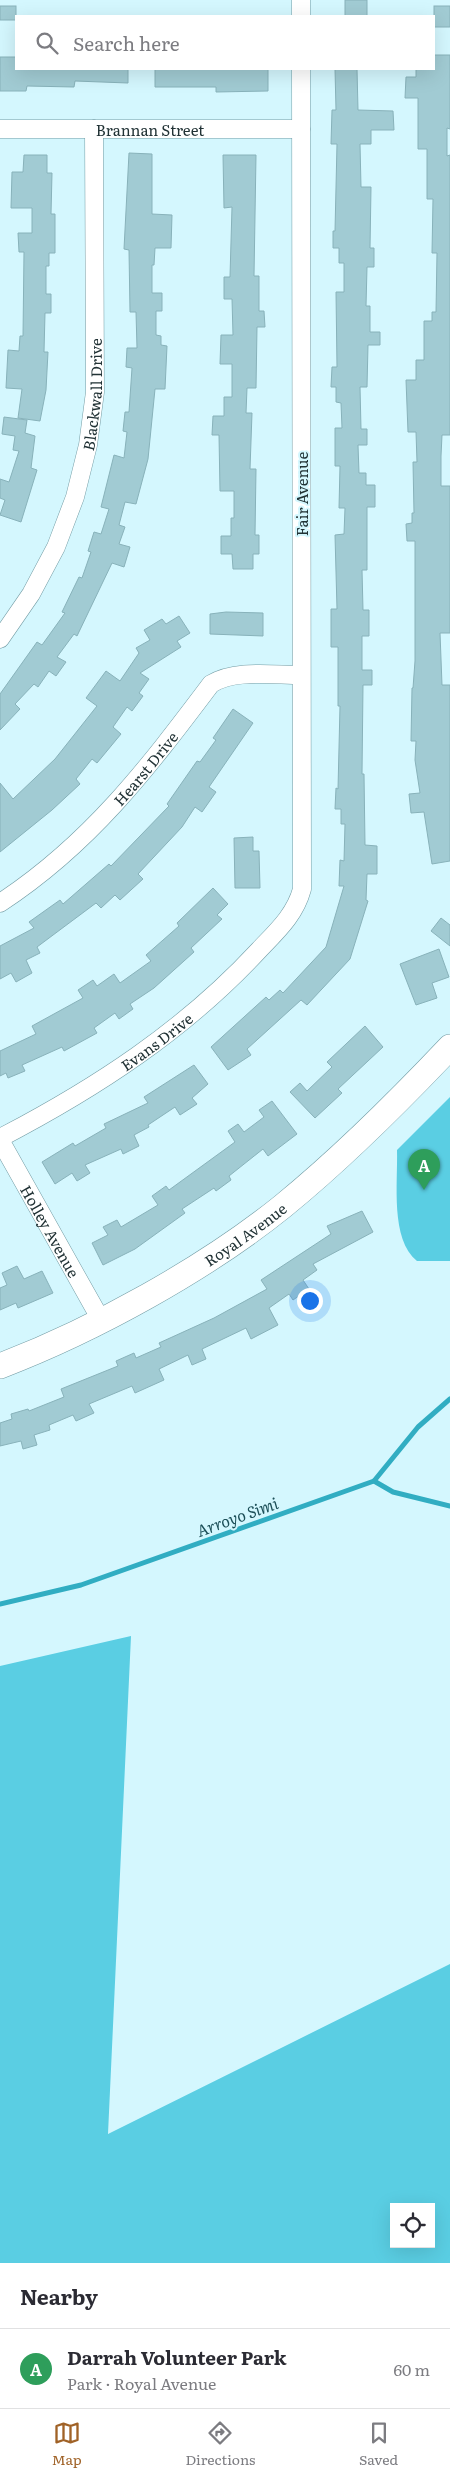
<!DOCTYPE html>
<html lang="en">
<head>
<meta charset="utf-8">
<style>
  :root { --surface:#fff; --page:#f7f7f7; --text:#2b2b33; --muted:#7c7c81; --line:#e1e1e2; --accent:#a06227 }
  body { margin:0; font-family:Literata,serif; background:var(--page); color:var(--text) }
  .controls { position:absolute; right:15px; bottom:15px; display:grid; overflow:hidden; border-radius:0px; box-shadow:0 5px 20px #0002 }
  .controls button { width:45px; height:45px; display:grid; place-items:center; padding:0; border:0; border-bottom:1px solid var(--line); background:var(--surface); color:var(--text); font:25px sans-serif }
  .you { position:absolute; left:309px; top:1300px; width:18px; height:18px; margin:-12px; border:4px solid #fff; border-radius:50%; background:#1a73e8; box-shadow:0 0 0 8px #1a73e833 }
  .badge { display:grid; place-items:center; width:32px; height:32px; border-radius:50%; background:var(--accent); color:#fff; font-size:16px; font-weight:700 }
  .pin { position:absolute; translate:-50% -41px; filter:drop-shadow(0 1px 2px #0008) }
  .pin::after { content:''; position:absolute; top:26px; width:18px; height:15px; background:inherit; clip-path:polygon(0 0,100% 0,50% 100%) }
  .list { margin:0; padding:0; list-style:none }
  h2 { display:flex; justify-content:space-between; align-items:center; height:65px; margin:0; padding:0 20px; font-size:21px }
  h2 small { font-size:16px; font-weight:400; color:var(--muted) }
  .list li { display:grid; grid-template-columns:32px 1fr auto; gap:15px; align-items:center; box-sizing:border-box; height:80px; padding:0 20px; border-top:1px solid var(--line) }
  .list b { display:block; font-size:19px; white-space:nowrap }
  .list p { margin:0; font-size:16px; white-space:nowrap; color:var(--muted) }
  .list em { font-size:16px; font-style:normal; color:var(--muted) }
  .icon { flex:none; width:28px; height:28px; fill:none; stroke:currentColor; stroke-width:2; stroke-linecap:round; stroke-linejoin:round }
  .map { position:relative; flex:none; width:450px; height:2263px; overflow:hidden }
  .search { position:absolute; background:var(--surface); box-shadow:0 5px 20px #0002; left:15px; right:15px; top:15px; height:55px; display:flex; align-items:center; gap:12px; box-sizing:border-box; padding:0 18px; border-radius:0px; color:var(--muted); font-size:19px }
  .sheet { height:145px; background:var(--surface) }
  nav { display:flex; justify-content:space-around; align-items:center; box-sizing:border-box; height:70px; border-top:1px solid var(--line); background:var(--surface); font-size:14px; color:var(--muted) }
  nav a { display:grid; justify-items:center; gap:2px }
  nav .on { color:var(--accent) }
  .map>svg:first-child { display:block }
  .green { fill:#5acee3; fill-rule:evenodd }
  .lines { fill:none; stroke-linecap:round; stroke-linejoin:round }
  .stream { stroke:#31adc2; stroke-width:5 }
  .building { fill:#a1cbd3; stroke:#88b2ba }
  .minor-casing { stroke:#739ca4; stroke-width:19 }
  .secondary-casing { stroke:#739ca4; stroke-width:26 }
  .minor { stroke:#fff; stroke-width:18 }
  .secondary { stroke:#fff; stroke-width:25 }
  .labels { text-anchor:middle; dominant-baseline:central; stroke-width:4; stroke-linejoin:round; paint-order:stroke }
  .street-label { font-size:15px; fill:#213235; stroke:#d4f7fe }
  .water-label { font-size:16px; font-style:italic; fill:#1c4f58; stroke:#d4f7fe }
</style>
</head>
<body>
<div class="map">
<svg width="450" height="2263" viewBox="0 0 450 2263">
  <rect width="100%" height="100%" fill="#d4f7fe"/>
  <g class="green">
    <path d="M450 1097V1261H417C390 1239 398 1183 397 1150Z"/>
    <path d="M131 1636 108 2134 450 1964V2263H0V1666ZM394 2207H431V2244H394Z"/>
  </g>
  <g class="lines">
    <g class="stream">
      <path d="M374 1481 393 1492 450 1506"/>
      <path d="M0 1604 81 1585 374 1481 418 1427 450 1399"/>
    </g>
  </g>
  <g class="building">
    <rect x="345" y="0" width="22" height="16"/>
    <rect x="0" y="6" width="16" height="14"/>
    <rect x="434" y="6" width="16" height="21"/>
    <path d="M434 55H450V129L447 128V156L450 155V435H442L441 456V486H450V633H440L442 685H450V861L432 864 424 812 411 813 409 794 420 793 415 760 416 741H411L412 688H413L415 661V541H407L406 524 412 523V513H414L413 462H417L416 432H408L406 380H416V360H424V321H432V312H436L437 253H432L433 199H427V149H418V98H405L406 77H416V69H434Z"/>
    <path d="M0 57H16V69H128V83L75 81 74 87 27 86 26 91H0Z"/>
    <path d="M155 69H268V91L216 92V87H155Z"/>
    <path d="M335 69H357L358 110 393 111 394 130H371V144H360L361 187H371L370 248H374V267H367L366 306H370V332H380V345H368L367 387H360L361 429H367V445H358L359 473H366V485H375V507H367V570H362L363 610H369V636H362V670H372V685H363L362 774H364L365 845 377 846V874H367L366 900 368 901 350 959 307 1005 301 1000 247 1049 251 1055 228 1070 211 1047 266 997 269 1000 280 990 283 993 326 947 344 886H339L340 860 344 861 345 824H341V809H335L336 788 338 789 340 706H338V647H331V609H337L335 535 344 534 345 508H339L340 466H335V428H342L341 403 336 402V387H331L332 367H337L336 292H344V263H339V248H333V231H335L337 144H331L332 110H336Z"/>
    <path d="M129 153 152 154V214L172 215 171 248H155L154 265H152V293H162V311H156V335L161 336V345L167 346 165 389H155L148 459 136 504 125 502 119 525 125 527 119 544 130 547 124 567 112 563 77 636 74 634 57 657 66 662 56 676 49 671 38 687 34 684 15 704 20 709 0 730V694L37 642 42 645 65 613 62 612 79 577 82 578 91 552 88 551 94 532 101 534 109 509 101 507 114 455 124 458 127 432 123 431 125 412H129L132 368 126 367 127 348H137L136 312H130L129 250 124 249Z"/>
    <path d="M24 155H47V173H52L51 214H55V253H49V266H46V294H51V313H45L44 352H48L46 390 40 421 18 418 22 389 6 388 8 350 19 351 20 336H23L24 252H19L18 233H32V208H11L12 172H23Z"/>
    <path d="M223 155H256L254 276H259V311H264L265 327H257L256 388H247L246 413H252L250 469H256L255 535H259V554H253V569H233L232 554H221V536H231V518H234V491H220L219 435H212L213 416H224V397H232V364H220L221 335H233L232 299H224V277H230L232 207 224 208Z"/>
    <path d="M4 417 27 420 25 433 35 436 31 468 37 470 21 522 0 515 5 500 0 498V479L9 482 19 451 13 450 15 436 2 434Z"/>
    <path d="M226 612 263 613V636L210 634V614Z"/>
    <path d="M179 616 190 633 177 641 181 647 140 673 149 679 139 693 143 696 132 711 127 707 113 727 121 734 97 763 92 759 76 779 80 784 52 810 0 852V783L13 799 55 759 97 706 86 698 106 671 120 681 139 653 136 648 150 640 144 630 162 619 166 624Z"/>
    <path d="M233 709 253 723 209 787 216 792 202 812 195 807 182 827 138 874 143 879 120 900 115 895 101 908 96 903 37 947 40 953 26 960 32 973 16 982 11 973 0 979V946L34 928 29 922 60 900 63 904 109 864 111 866 169 806 167 804 197 761 200 762 216 740 213 738Z"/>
    <path d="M253 837V851H259L260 888H235L234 838Z"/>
    <path d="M213 888 228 904 217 915 222 919 191 948 194 952 154 988 130 1004 133 1009 119 1019 115 1013 94 1028 97 1033 64 1051 62 1047 22 1065 25 1071 8 1078 6 1073 0 1076V1051L36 1034 32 1026 83 998 78 990 93 980 97 986 114 974 120 983 151 961 146 955 179 926 177 923Z"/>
    <path d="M441 918 450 925V946L431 931Z"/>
    <path d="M439 949 449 977 432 983 437 998 416 1005 400 964Z"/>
    <path d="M365 1026 383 1047 338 1089 342 1093 315 1118 290 1092 300 1083 307 1091 332 1067 327 1062Z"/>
    <path d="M194 1065 208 1084 192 1098 197 1104 180 1115 175 1107 148 1125 149 1127 134 1135 139 1146 123 1154 121 1149 85 1165 90 1173 77 1181 72 1173 55 1184 42 1162 73 1143 75 1146 106 1128 104 1124 148 1103 144 1097Z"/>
    <path d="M272 1101 297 1134 268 1156 263 1149 229 1176 231 1180 216 1191 214 1188 182 1209 185 1213 135 1249 103 1265 92 1243 108 1235 103 1227 117 1220 121 1227 158 1205 152 1196 166 1186 169 1190 235 1142 228 1131 238 1124 244 1132 264 1117 259 1110Z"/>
    <path d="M362 1211 373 1232 313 1264 317 1270 303 1280 309 1289 293 1300 289 1294 269 1308 278 1325 251 1339 246 1328 202 1349 206 1359 192 1365 188 1355 159 1369 164 1380 135 1393 132 1386 89 1404 94 1413 76 1421 73 1415 49 1425 50 1430 34 1435 37 1445 23 1449 21 1441 0 1446V1423L12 1419 11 1414 28 1409 29 1411 64 1397 61 1389 118 1366 116 1361 134 1353 136 1358 161 1347 159 1343 214 1318 267 1289 261 1280 331 1234 327 1226Z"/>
    <path d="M17 1266 24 1279 42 1271 53 1293 18 1308 16 1303 0 1310V1288L7 1285 2 1273Z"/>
  </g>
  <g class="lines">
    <g class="minor-casing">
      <g id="minor">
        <path d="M301 0V16"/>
        <path id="s1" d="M0 129H301"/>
        <path id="s2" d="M0 639 31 594 56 547 75 497 88 445 95 392 94 129"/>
        <path id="s3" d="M0 903C90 844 147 769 211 684 235 669 273 675 301 675"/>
        <path id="s4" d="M0 1138C96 1088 185 1030 259 950 277 931 295 915 302 889L301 69"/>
        <path id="s5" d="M0 1140 101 1320"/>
      </g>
    </g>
    <g class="secondary-casing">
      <g id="secondary">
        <path id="s6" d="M0 1366C94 1330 205 1269 283 1206 343 1157 397 1103 450 1047"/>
      </g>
    </g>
    <use href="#minor" class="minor"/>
    <use href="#secondary" class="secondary"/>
  </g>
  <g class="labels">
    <g class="street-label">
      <text stroke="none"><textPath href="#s1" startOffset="150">Brannan Street</textPath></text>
      <text stroke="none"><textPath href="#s2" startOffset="266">Blackwall Drive</textPath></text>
      <text transform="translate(301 494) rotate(-90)">Fair Avenue</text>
      <text stroke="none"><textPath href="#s3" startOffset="199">Hearst Drive</textPath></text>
      <text stroke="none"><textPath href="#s4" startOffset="184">Evans Drive</textPath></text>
      <text stroke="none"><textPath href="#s5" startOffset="104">Holley Avenue</textPath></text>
      <text stroke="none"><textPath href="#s6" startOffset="279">Royal Avenue</textPath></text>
    </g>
    <g class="water-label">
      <text transform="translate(237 1516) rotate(-20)">Arroyo Simi</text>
    </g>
  </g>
</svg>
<div class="controls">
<button><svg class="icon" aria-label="locate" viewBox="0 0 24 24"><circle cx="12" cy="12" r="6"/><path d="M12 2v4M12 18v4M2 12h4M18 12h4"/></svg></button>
</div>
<div class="you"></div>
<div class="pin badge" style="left:424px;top:1190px;background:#2e9e5b">A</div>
<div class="search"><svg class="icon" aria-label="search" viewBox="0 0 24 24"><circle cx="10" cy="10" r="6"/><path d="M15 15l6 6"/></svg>Search here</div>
</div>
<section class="sheet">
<h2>Nearby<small></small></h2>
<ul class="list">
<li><span class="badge" style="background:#2e9e5b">A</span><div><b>Darrah Volunteer Park</b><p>Park · Royal Avenue</p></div><em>60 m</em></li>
</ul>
</section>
<nav>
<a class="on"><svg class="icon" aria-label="map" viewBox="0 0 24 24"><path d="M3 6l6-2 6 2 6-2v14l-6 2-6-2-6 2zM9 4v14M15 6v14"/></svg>Map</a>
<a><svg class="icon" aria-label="directions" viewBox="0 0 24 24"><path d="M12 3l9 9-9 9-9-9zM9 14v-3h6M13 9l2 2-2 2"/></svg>Directions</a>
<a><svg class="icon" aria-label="saved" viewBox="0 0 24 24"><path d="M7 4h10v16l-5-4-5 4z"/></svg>Saved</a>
</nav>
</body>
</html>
